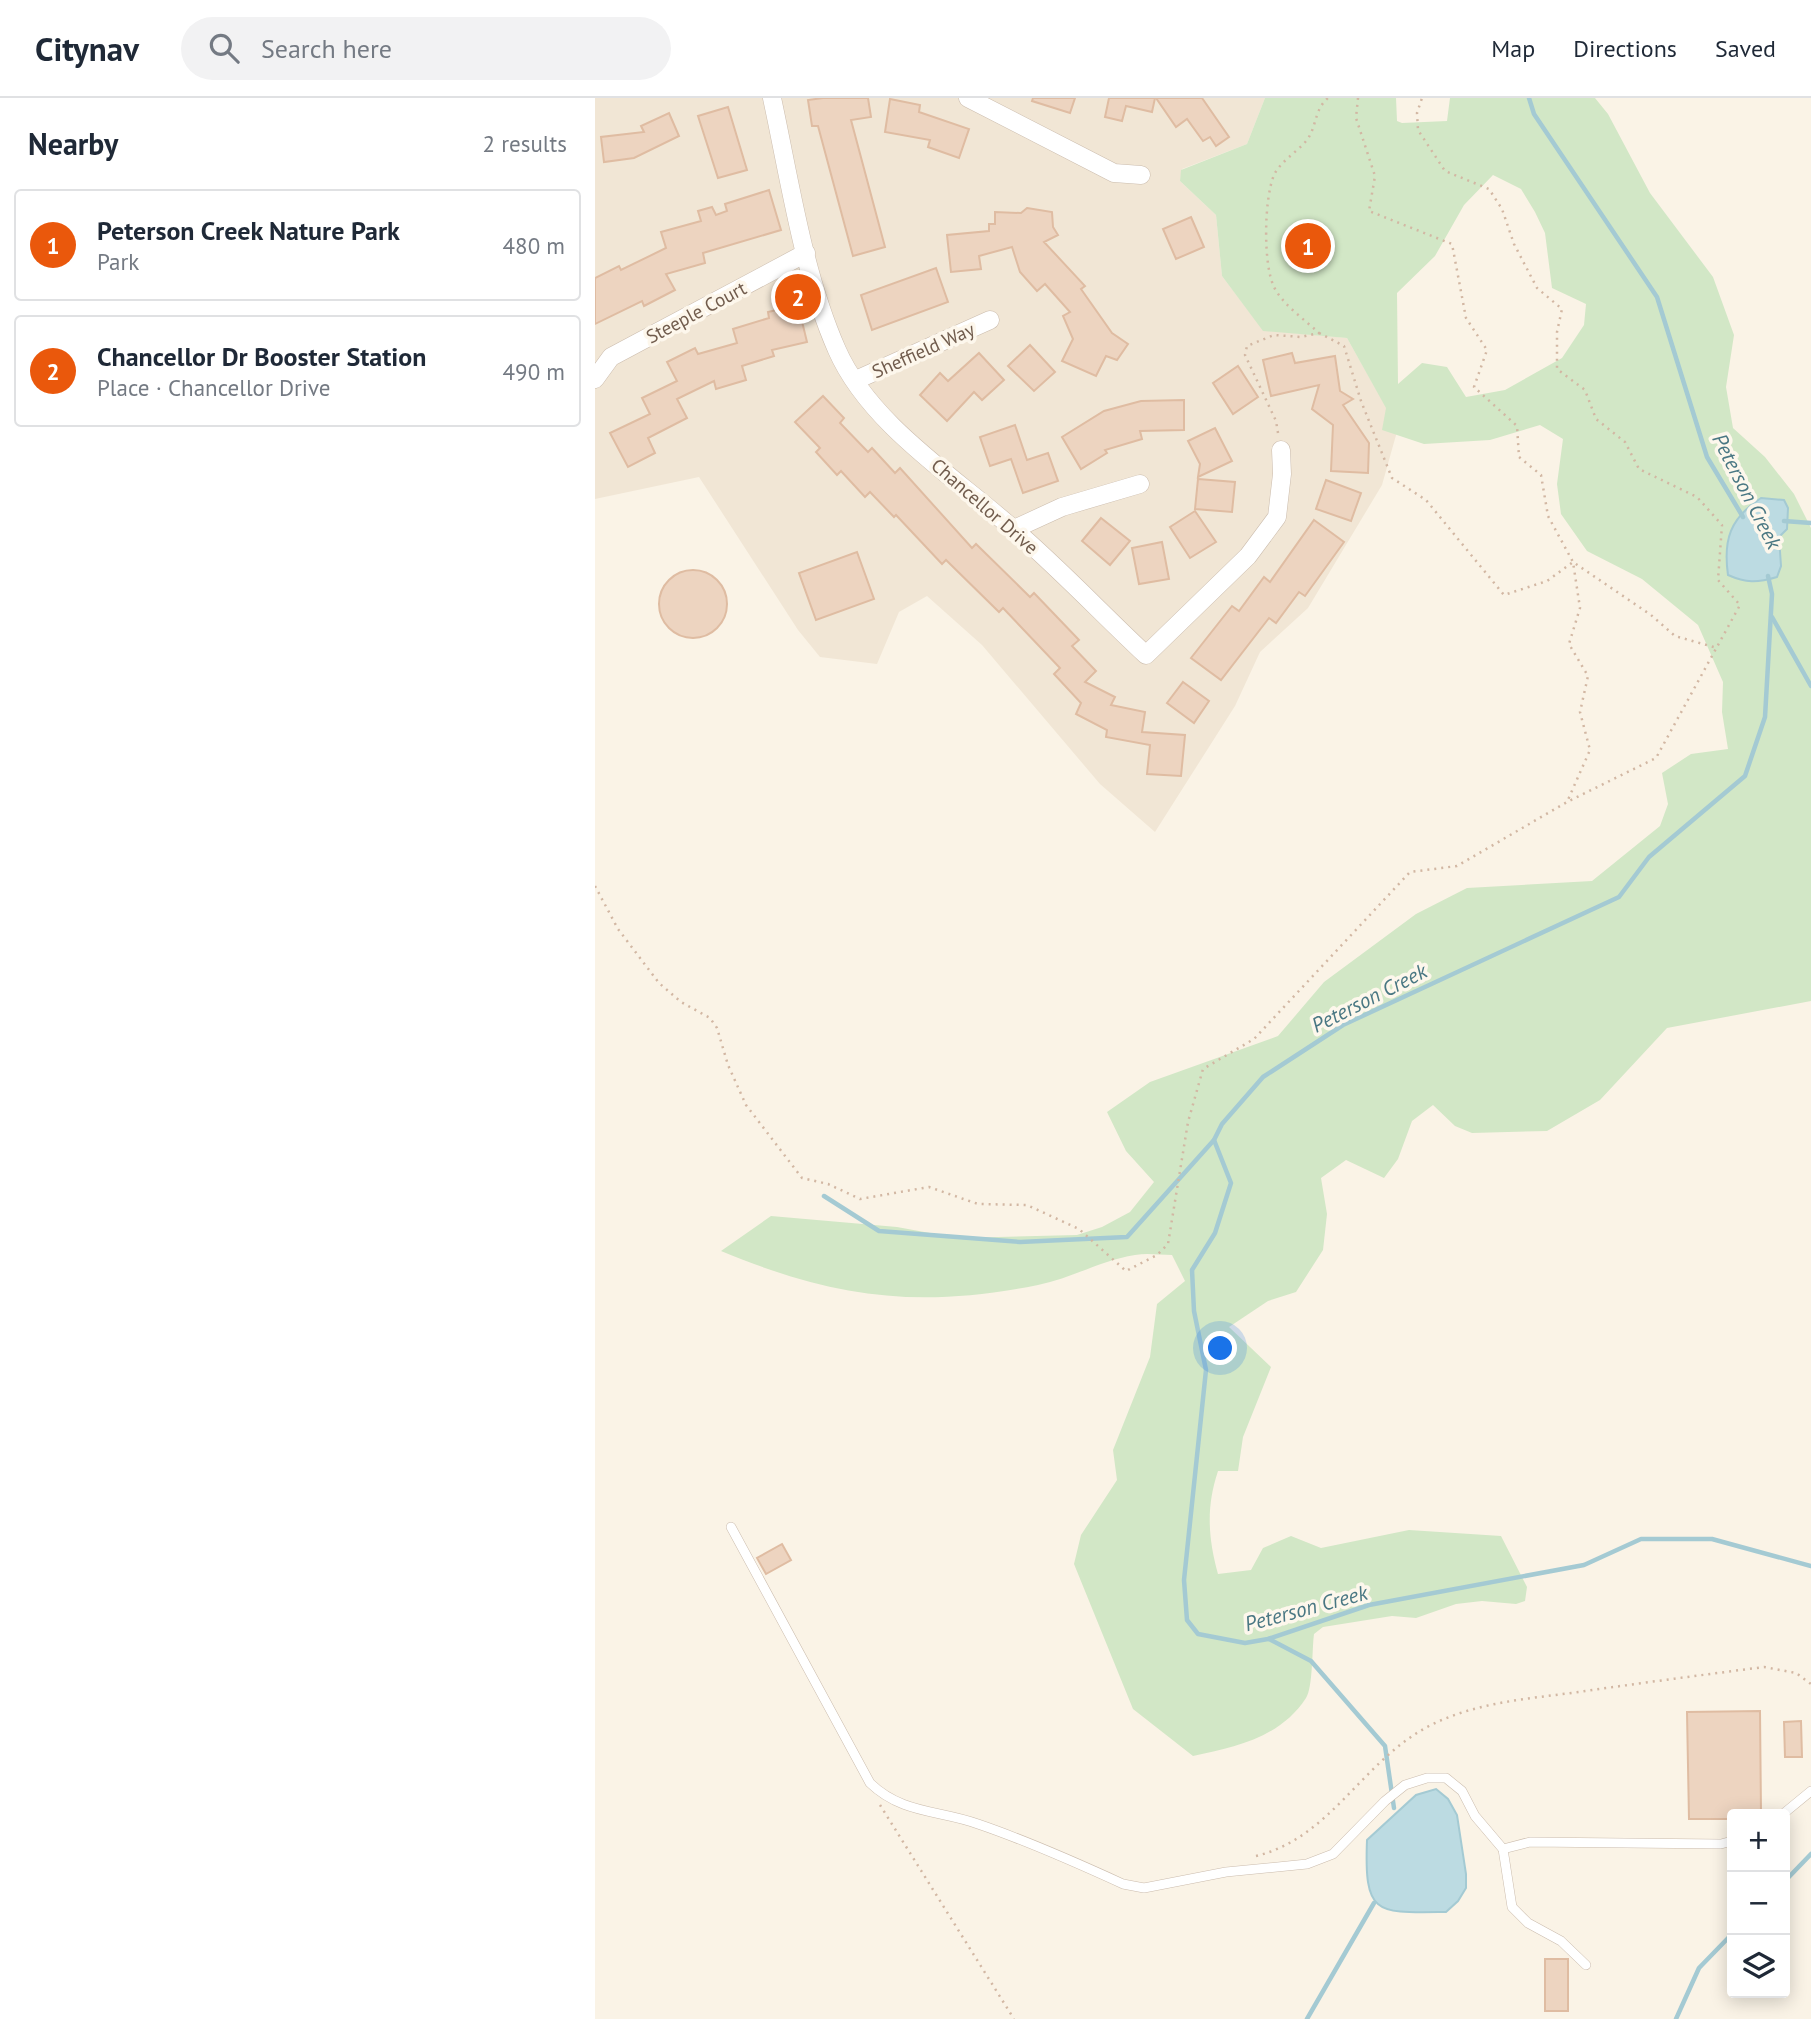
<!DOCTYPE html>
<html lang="en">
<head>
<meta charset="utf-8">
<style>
  :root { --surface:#fff; --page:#f2f2f3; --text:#1f2937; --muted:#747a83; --line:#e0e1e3; --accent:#ea580c }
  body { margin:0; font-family:"PT Sans",sans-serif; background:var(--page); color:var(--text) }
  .controls { position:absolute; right:21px; bottom:21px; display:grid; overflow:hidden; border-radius:7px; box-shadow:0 4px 18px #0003 }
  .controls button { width:63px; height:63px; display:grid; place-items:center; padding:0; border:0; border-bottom:2px solid var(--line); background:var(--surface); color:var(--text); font:35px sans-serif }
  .you { position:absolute; left:626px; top:1251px; width:24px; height:24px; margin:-18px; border:5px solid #fff; border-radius:50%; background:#1a73e8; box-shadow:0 0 0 10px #1a73e833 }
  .badge { display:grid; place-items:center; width:46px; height:46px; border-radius:50%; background:var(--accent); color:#fff; font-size:23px; font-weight:700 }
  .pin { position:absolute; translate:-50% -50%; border:4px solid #fff; box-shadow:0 2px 7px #0006 }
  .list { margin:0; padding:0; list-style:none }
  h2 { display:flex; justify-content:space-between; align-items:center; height:91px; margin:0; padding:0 28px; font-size:30px }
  h2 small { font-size:23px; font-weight:400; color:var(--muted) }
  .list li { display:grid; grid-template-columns:46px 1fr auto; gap:21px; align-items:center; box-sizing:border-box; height:112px; margin:0 14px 14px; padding:0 14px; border:2px solid var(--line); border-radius:7px }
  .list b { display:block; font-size:26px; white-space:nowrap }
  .list p { margin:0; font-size:23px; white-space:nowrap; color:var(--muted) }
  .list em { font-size:23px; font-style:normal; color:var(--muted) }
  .icon { flex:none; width:38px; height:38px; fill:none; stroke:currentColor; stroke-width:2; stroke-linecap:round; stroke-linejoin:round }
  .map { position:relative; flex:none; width:1216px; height:1921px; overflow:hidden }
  header { display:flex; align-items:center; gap:42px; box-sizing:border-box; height:98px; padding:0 35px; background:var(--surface); border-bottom:2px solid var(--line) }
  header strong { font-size:33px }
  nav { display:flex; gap:38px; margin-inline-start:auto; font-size:24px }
  .search { width:490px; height:63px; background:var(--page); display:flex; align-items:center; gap:18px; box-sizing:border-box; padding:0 24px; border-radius:38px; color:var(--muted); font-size:26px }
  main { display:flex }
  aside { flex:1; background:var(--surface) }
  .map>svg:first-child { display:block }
  .residential { fill:#f1e6d5 }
  .green { fill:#d2e7c6; fill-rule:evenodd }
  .water { fill:#bcdbe2; stroke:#a4cad3; stroke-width:2 }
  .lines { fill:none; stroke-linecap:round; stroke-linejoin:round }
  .stream { stroke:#a4cad3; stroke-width:4.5 }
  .building { fill:#edd4c0; stroke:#dfbca2; stroke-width:2 }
  .lane-casing { stroke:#cbbcad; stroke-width:10 }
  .street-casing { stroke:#cbbcad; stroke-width:19 }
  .path { stroke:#d2b7a3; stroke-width:2.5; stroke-dasharray:2 5; stroke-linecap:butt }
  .lane { stroke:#fff; stroke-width:9 }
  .street { stroke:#fff; stroke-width:18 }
  .labels { text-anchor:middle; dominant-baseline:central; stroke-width:7; stroke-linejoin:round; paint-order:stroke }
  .street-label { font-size:19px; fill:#715c4d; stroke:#fdf7ec }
  .water-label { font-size:21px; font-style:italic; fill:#497783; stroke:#fdf7ec }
</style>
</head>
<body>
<header>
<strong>Citynav</strong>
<div class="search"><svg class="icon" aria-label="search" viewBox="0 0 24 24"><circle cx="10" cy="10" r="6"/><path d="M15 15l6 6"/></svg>Search here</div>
<nav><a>Map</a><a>Directions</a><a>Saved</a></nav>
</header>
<main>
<aside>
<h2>Nearby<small>2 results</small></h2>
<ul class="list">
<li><span class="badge">1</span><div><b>Peterson Creek Nature Park</b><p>Park</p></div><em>480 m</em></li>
<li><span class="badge">2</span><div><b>Chancellor Dr Booster Station</b><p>Place · Chancellor Drive</p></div><em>490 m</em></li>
</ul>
</aside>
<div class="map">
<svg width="1216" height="1921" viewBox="0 0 1216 1921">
  <rect width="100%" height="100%" fill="#faf3e6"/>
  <path class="residential" d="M0 0H670L652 46 587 71 585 83 621 117 627 178 668 232 752 240 803 330 787 387 713 510 665 554 640 608 560 734 505 686 387 547 332 498 304 514 282 566 225 559 203 532 104 379 0 401Z"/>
  <path class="green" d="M670 0H801L802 23 807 25 852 23 855 0H1000L1013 16 1055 95 1118 179 1139 237 1131 289 1138 330 1170 359 1199 396 1216 430V903L1072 930 1005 1002 952 1033 877 1035 860 1028 838 1007 817 1023 803 1061 789 1080 751 1062 726 1080 732 1116 728 1152 701 1194 673 1203 634 1229 676 1269 648 1339 643 1373H623C611 1409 613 1440 623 1476L656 1472 668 1450 696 1438 726 1450 814 1432 906 1438 932 1489 930 1503 921 1506 887 1503 861 1506 821 1520 797 1518 728 1529 719 1536C717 1550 718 1590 711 1600 685 1640 640 1649 598 1658L538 1611 479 1466 486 1437 522 1382 518 1352 555 1259 562 1206 590 1183 577 1157C565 1157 552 1155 540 1157 507 1162 477 1180 443 1187 323 1211 239 1200 126 1153L176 1118 302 1129 362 1140 482 1137 507 1129 535 1114 559 1084 531 1053 512 1014 555 984 683 938 729 884 821 816 872 790 997 783 1065 728 1073 706 1067 675 1096 656 1133 651 1127 614 1128 584 1103 527 1047 481 992 453 966 416 962 386 968 341 945 327 895 342 829 346 787 332 791 310 752 240 668 233 627 178 621 117 585 83 586 72 652 46ZM898 77 926 91 940 114 950 135 957 190 991 206 989 227 967 260 910 292 871 299 852 269 827 265 803 286 802 195 840 158 869 107Z"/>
  <g class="water">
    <path d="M1166 400 1189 402 1193 410 1192 431 1184 439 1186 468 1182 479C1162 485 1151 485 1133 477 1128 442 1135 420 1166 400Z"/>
    <path d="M841 1691 853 1701 862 1717 871 1776V1790L863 1803 851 1814C781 1815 769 1818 772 1742L821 1697Z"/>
  </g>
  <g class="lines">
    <g class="stream">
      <path d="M934 0 939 16 1062 199 1112 359 1148 419"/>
      <path d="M1189 423 1216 425"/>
      <path d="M1177 519 1216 588"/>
      <path d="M619 1042 636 1085 620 1135 597 1172 599 1213 611 1272 589 1482 592 1522 603 1536 650 1545 673 1541 774 1507 989 1467 1046 1441H1117L1216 1468"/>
      <path d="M229 1098 284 1133 425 1144 532 1139 619 1042 627 1026 668 979 748 927 1024 799 1054 759 1150 678 1170 619 1177 496 1173 478"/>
      <path d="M674 1541 716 1563 790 1648 799 1710"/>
      <path d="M1190 1783 1216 1756"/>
      <path d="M712 1921 779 1805"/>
      <path d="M1081 1921 1104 1870 1137 1836"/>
    </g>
  </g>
  <g class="building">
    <path d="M228 0H273L276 19 256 22 290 149 258 158 223 28H217L213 2Z"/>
    <path d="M438 0H480L475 15 437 3Z"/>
    <path d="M514 0H560L557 14 531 8 527 23 510 19Z"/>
    <path d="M561 0H607L634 39 621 48 615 39 608 43 592 21 581 29Z"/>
    <path d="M295 1 325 7 324 14 374 31 364 60 333 49 335 42 290 34Z"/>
    <path d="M133 9 152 72 123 80 103 18Z"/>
    <path d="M74 15 84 38 39 60 9 64 6 39 49 34 46 28Z"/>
    <path d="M174 92 186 132 108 155 110 165 71 176 80 192 49 208 47 203 0 226V180L24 168 26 172 71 150 66 134 106 123 103 113 117 109 121 117 132 113 130 106Z"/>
    <path d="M432 110 457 114 458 129 463 137 449 144 490 188 486 191 517 235 533 246 522 262 511 258 501 278 467 263 478 241 468 218 475 214 450 186 442 193 425 174 417 149 384 158 386 171 356 174 352 137 394 133V126H400V114L426 115Z"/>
    <path d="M596 119 609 149 581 161 568 131Z"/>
    <path d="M341 170 353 204 277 232 266 197Z"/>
    <path d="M203 207 212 244 177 252 179 258 147 268 151 282 121 291 119 283 82 301 92 320 53 340 60 355 33 369 15 335 55 316 47 300 82 283 72 264 100 250 103 256 142 245 138 231 174 220 173 214Z"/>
    <path d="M435 247 460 274 439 293 413 268Z"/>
    <path d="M384 255 409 282 387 302 379 294 352 323 325 297 345 275 353 283Z"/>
    <path d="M697 255 700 265 740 258 745 293 758 301 748 307 774 345 773 375 736 373 738 327 717 311 724 287 676 298 668 262Z"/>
    <path d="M643 268 663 299 638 316 618 285Z"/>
    <path d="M228 298 249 320 245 325 273 354 277 350 300 375 305 370 377 450 381 446 435 499 439 495 484 542 477 548 501 573 490 584 520 599 516 607 550 614 547 634 590 637 586 678 552 676 555 647 511 639 512 632 481 616 486 605 459 576 465 570 408 510 404 514 351 462 347 466 301 417 299 419 275 394 270 399 246 373 242 377 221 354 225 350 200 324Z"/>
    <path d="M589 302V332L545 333 547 341 510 352 512 355 486 371 467 339 509 313 546 303Z"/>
    <path d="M420 327 432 362 453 355 463 383 428 395 416 361 395 368 385 339Z"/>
    <path d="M620 330 637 363 603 379 605 366 593 343Z"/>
    <path d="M603 381 640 384 637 414 600 411Z"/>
    <path d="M731 382 766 395 756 423 721 411Z"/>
    <path d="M600 413 621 444 595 460 575 429Z"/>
    <path d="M506 420 535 443 515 467 487 443Z"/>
    <path d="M719 422 749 444 710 498 704 494 681 525 674 520 626 582 596 560 637 508 644 513 669 479 675 484Z"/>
    <path d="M567 444 574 481 544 486 537 450Z"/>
    <path d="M262 454 279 501 221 522 204 475Z"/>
    <circle cx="98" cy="506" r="34"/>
    <path d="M588 584 614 603 599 625 572 605Z"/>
    <path d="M187 1446 196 1462 171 1476 162 1460Z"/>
    <path d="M1165 1613 1166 1716H1137V1721H1094L1092 1614Z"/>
    <path d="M1206 1623 1207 1659H1190L1189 1624Z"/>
    <rect x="950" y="1861" width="23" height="52"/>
  </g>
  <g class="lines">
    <g class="lane-casing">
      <g id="lane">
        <path d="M136 1429 275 1685C307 1716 344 1712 383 1726 433 1743 480 1764 528 1786L549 1790 631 1774 712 1766 738 1756 790 1703 810 1687 832 1680H851L867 1693 880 1718 908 1751 917 1809 933 1825 966 1843 991 1867"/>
        <path d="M1188 1716 1216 1693"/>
        <path d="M908 1751 935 1744 1126 1746 1137 1743"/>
      </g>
    </g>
    <g class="street-casing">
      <g id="street">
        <path d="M177 0C195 83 208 175 242 252 274 325 358 378 416 429 463 469 506 515 551 557L653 458 682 419 687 376 686 352"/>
        <path d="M373 0 519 75 546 77"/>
        <path d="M0 281 16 259 211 155"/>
        <path d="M261 282 395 222"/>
        <path d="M419 431 467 409 545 386"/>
      </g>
    </g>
    <g class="path">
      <path d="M763 0 761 20 780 78 774 113 857 146 871 220 892 252 879 289 922 328 924 359 946 377 953 418 978 464 985 510 974 546 993 578 985 614 995 652 972 704"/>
      <path d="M724 235 749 248 766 303 797 380 831 402 909 497 952 483 978 464 1056 517 1080 538 1122 550"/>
      <path d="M683 335 681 323 650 257 652 248 679 237 706 239 724 235C709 221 688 207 679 189 668 166 669 101 679 77 685 64 702 54 712 42 722 28 719 12 733 0"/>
      <path d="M0 788 23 831 64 885 86 904 115 920 122 930 133 967 151 1007 207 1080 233 1086 265 1101 334 1089 383 1106 432 1107 484 1131 531 1173 562 1157 573 1146 593 1024 608 971 659 941 815 774 862 768 972 704 1061 660 1145 507 1123 482 1127 427 1102 399 1044 371 1030 344 1001 321 990 292 962 271V234L967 211 942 190 919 146 907 111 894 91 850 73 823 32 822 15 827 0"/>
      <path d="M285 1707 419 1921"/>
      <path d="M661 1758C736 1740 767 1663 834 1628 881 1604 932 1601 984 1594 1045 1585 1107 1577 1169 1569L1201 1575 1216 1586"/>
    </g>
    <use href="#lane" class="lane"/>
    <use href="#street" class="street"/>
  </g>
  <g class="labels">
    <g class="street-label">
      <text transform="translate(101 214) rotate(-28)">Steeple Court</text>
      <text transform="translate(328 252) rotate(-24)">Sheffield Way</text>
      <text transform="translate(390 408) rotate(41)">Chancellor Drive</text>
    </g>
    <g class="water-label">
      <text transform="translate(1152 393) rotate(63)">Peterson Creek</text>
      <text transform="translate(774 900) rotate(-27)">Peterson Creek</text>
      <text transform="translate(711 1510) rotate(-15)">Peterson Creek</text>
    </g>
  </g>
</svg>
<div class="controls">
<button>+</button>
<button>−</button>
<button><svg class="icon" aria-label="layers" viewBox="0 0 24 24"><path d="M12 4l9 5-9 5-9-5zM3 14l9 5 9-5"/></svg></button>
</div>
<div class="you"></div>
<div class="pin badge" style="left:713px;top:148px">1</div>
<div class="pin badge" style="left:203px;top:199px">2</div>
</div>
</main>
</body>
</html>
